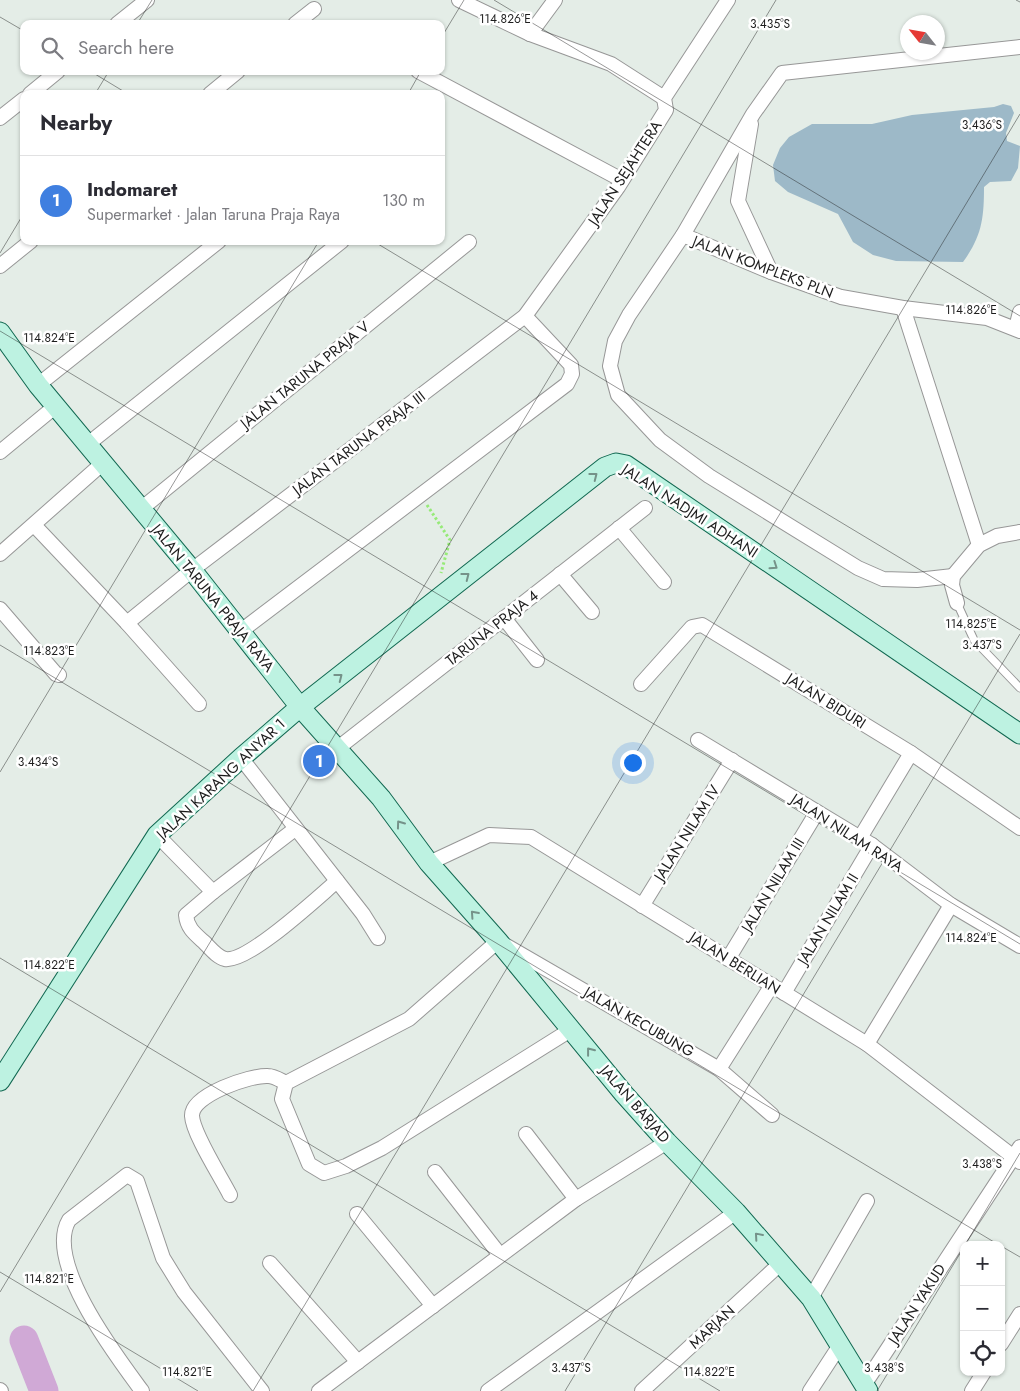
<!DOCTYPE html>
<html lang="en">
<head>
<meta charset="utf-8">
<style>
  :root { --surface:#fff; --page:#f7f7f7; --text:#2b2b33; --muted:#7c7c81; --line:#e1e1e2; --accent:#3c6926 }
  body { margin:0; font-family:Jost,sans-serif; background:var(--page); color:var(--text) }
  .controls { position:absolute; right:15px; bottom:15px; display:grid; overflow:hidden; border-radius:10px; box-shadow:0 1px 4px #0004 }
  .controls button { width:45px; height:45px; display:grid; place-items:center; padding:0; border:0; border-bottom:1px solid var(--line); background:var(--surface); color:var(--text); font:25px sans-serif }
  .compass { position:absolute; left:900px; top:15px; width:45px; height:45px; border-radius:50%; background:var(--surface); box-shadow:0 1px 4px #0004; rotate:301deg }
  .you { position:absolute; left:632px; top:762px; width:18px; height:18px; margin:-12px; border:4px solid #fff; border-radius:50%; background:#1a73e8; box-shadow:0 0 0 8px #1a73e833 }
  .badge { display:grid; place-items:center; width:32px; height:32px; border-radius:50%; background:var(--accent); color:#fff; font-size:16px; font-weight:700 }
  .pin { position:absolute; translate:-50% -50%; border:2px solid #fff; box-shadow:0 1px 5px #0006 }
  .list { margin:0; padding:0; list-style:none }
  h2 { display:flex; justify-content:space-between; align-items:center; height:65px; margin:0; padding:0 20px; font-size:21px }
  h2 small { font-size:16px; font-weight:400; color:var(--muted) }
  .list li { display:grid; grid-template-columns:32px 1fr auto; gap:15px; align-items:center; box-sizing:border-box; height:90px; padding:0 20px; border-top:1px solid var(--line) }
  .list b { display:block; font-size:19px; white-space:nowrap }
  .list p { margin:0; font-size:16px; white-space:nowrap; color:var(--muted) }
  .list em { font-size:16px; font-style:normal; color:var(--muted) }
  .icon { flex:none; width:28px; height:28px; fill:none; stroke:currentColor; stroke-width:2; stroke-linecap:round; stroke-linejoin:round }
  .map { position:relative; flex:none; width:1020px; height:1391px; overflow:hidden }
  .search { position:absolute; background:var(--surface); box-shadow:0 1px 4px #0004; left:20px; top:20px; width:425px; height:55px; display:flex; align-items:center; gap:12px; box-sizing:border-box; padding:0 18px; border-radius:10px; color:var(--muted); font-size:19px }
  .panel { position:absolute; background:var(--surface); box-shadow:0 1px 4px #0004; left:20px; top:90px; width:425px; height:155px; border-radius:10px }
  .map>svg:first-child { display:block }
  .forest { fill:#9db9c8 }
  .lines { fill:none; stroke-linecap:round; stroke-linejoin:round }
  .river { stroke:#d0a9d6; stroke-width:29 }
  .lane-casing { stroke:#979797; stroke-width:9 }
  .street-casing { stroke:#979797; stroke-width:16 }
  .secondary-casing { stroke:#116851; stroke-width:21 }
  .path { stroke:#96ea78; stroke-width:3; stroke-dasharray:2.5 2.5; stroke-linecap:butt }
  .lane { stroke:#fff; stroke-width:7 }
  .street { stroke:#fff; stroke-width:14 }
  .secondary { stroke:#bdf2e1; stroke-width:19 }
  .oneway { stroke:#759289 }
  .ticks { fill:none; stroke:#1d1d1d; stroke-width:1; stroke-opacity:0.45 }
  .labels { text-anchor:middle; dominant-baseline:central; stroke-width:5; stroke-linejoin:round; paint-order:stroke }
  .street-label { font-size:15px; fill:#1d1d1d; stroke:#fff }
  .ticks-label { font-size:12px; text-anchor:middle; fill:#1d1d1d; stroke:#fff; stroke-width:5; stroke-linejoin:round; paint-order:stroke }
</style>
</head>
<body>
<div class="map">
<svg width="1020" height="1391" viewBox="0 0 1020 1391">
  <rect width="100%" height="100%" fill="#e4ede7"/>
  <path class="forest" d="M1003 104 1011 106 1014 113 1006 133 1007 141 1020 146 1018 168 1011 181 990 182 984 187C984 218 982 236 963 262L896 261 873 255 853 242 838 214 788 192 775 181 773 165 780 148 789 137 812 124H872L912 115 994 107Z"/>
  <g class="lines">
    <path class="river" d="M24 1340 44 1391"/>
    <g class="lane-casing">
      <path id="lane" d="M957 603 974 640 1020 688"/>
    </g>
    <g class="street-casing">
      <g id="street">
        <path d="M459 0 530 34 611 64 664 98"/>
        <path d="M117 24 147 0"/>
        <path d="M295 24 314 9"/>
        <path d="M530 34 555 0"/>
        <path d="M418 71 622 180"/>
        <path d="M30 94 58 71"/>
        <path d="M210 94 238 71"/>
        <path d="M0 118 24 99"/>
        <path d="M751 124 738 201 771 272"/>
        <path d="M683 235 771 272 841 297 903 308 987 318 1020 331"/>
        <path d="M0 266 31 241"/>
        <path d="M903 308 979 545"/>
        <path d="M1016 328 1020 312"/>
        <path d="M38 385 219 241"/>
        <path d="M88 444 342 241"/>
        <path d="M0 452 57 405"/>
        <path d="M141 509 469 242"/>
        <path d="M34 525 127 623 199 704"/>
        <path d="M619 528 664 582"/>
        <path d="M0 554 103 463"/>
        <path d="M560 574 592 612"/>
        <path d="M953 576 917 580 883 579 858 568 709 476 660 440 618 395 610 366 615 341 629 315 683 235 753 114 782 73 1020 47"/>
        <path d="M957 603 952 585 953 576 979 545 997 536 1020 532"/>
        <path d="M0 609 56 674 59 675"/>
        <path d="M504 618 537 660"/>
        <path d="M127 623 192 570 525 316 618 187 666 110 664 98 728 0"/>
        <path d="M241 631 567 384 572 374 571 365 525 316"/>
        <path d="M641 684 692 627 702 625 911 753 1020 828"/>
        <path d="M698 740 872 845 951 905 1020 946"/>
        <path d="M338 748 645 508"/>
        <path d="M241 758 363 914 378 938"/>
        <path d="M157 835 213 892 186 915C187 928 195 934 204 942 210 948 217 957 225 959 248 963 318 897 337 881"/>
        <path d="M860 838 911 753"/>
        <path d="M429 863 489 835 531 837 867 1044 1020 1162"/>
        <path d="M213 892 295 829"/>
        <path d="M642 906 732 760"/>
        <path d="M728 959 817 812"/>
        <path d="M784 993 872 845"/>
        <path d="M572 1029 382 1148 346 1166 324 1173 309 1164 282 1099 286 1083 409 1019 498 941 719 1069 772 1115"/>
        <path d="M867 1044 951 905"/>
        <path d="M719 1069 772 985"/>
        <path d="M526 1134 576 1199"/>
        <path d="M435 1172 500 1255"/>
        <path d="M230 1195C221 1177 193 1134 192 1116 191 1095 250 1075 268 1076 274 1076 280 1080 286 1083"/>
        <path d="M357 1214 433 1306"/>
        <path d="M270 1263 358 1362"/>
        <path d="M811 1298 867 1201"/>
        <path d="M1001 1344 1020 1314"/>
        <path d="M864 1385 1020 1147"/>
        <path d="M0 1390 1 1391"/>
        <path d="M142 1391C117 1357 44 1262 69 1220L127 1175 137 1181 163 1258 184 1292 262 1391"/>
        <path d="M319 1391 576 1199 667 1142"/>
        <path d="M488 1391 736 1212"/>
        <path d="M642 1391 781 1263"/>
        <path d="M810 1391 840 1345"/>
        <path d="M972 1391 984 1372"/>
      </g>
    </g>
    <g class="secondary-casing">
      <g id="secondary">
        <path d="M0 332 38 385 192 570 300 707 381 798 429 863 498 941 624 1094 667 1142 736 1212 811 1298 868 1391"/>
        <path d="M0 1081 157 835 241 758 300 707 605 467 616 463 626 465 1020 734"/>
      </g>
    </g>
    <path class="path" d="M427 505 450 540 441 573"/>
    <use href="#lane" class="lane"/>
    <use href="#street" class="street"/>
    <use href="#secondary" class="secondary"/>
  </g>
  <defs><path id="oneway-chevron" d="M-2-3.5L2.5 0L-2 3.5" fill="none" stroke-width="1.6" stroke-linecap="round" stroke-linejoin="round" transform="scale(1.25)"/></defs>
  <g class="oneway">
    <use href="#oneway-chevron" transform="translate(594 476) rotate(-38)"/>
    <use href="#oneway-chevron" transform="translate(774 566) rotate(34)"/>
    <use href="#oneway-chevron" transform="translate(466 576) rotate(-38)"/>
    <use href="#oneway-chevron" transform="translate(339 677) rotate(-38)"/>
    <use href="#oneway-chevron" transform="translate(400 824) rotate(-126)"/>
    <use href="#oneway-chevron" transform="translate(474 914) rotate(-132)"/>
    <use href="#oneway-chevron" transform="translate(590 1051) rotate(-128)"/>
    <use href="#oneway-chevron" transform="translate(758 1236) rotate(-131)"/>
  </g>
  <path class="ticks" d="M494 0 1020 316M1016 0 1020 2M0 17 24 31M137 24 152 0M441 38 464 0M90 71 128 94M95 94 109 71M408 94 421 71M373 241 1020 630M0 253 24 213M0 331 1020 944M0 645 999 1245M0 772 319 241M0 958 720 1391M965 1245 1020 1153M1001 1246 1020 1257M0 1272 198 1391M0 1292 776 0M253 1391 1020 114M565 1391 1020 634M877 1391 964 1247"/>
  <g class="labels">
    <g class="street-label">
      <text transform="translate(625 173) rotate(-57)">JALAN SEJAHTERA</text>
      <text transform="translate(763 267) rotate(21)">JALAN KOMPLEKS PLN</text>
      <text transform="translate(305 375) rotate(-39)">JALAN TARUNA PRAJA V</text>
      <text transform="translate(359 443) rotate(-37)">JALAN TARUNA PRAJA III</text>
      <text transform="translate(690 511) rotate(33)">JALAN NADJMI ADHANI</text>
      <text transform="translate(213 598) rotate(51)">JALAN TARUNA PRAJA RAYA</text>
      <text transform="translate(492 628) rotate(-38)">TARUNA PRAJA 4</text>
      <text transform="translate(826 701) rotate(32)">JALAN BIDURI</text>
      <text transform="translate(221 779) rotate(-43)">JALAN KARANG ANYAR 1</text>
      <text transform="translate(687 833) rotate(-58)">JALAN NILAM IV</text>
      <text transform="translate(847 833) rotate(33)">JALAN NILAM RAYA</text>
      <text transform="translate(773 885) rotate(-59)">JALAN NILAM III</text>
      <text transform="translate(828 919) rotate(-59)">JALAN NILAM II</text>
      <text transform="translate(735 963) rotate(32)">JALAN BERLIAN</text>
      <text transform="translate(639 1022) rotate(30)">JALAN KECUBUNG</text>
      <text transform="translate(635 1104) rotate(49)">JALAN BARJAD</text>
      <text transform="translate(917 1304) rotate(-57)">JALAN YAKUD</text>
      <text transform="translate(712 1327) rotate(-43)">MARJAN</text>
    </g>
  </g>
  <g class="ticks-label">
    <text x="505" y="23">114.826°E</text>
    <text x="770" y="28">3.435°S</text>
    <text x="982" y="129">3.436°S</text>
    <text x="971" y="314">114.826°E</text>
    <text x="49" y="342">114.824°E</text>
    <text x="971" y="628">114.825°E</text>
    <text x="982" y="649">3.437°S</text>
    <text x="49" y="655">114.823°E</text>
    <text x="38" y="766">3.434°S</text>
    <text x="971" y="942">114.824°E</text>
    <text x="49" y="969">114.822°E</text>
    <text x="982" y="1168">3.438°S</text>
    <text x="49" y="1283">114.821°E</text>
    <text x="571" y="1372">3.437°S</text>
    <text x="884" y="1372">3.438°S</text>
    <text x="187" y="1376">114.821°E</text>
    <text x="709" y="1376">114.822°E</text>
  </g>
</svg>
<div class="controls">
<button>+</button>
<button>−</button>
<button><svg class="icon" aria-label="locate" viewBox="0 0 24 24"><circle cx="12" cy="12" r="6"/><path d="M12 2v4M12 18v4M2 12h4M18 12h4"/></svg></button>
</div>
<svg class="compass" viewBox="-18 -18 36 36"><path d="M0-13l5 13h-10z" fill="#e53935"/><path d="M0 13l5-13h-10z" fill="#7c7c81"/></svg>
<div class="you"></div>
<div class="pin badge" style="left:319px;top:761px;background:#3f7fe0">1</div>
<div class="search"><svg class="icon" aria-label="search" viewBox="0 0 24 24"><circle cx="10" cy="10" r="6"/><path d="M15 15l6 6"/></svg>Search here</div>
<section class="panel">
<h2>Nearby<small></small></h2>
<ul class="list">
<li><span class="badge" style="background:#3f7fe0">1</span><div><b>Indomaret</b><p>Supermarket · Jalan Taruna Praja Raya</p></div><em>130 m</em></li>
</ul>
</section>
</div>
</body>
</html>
